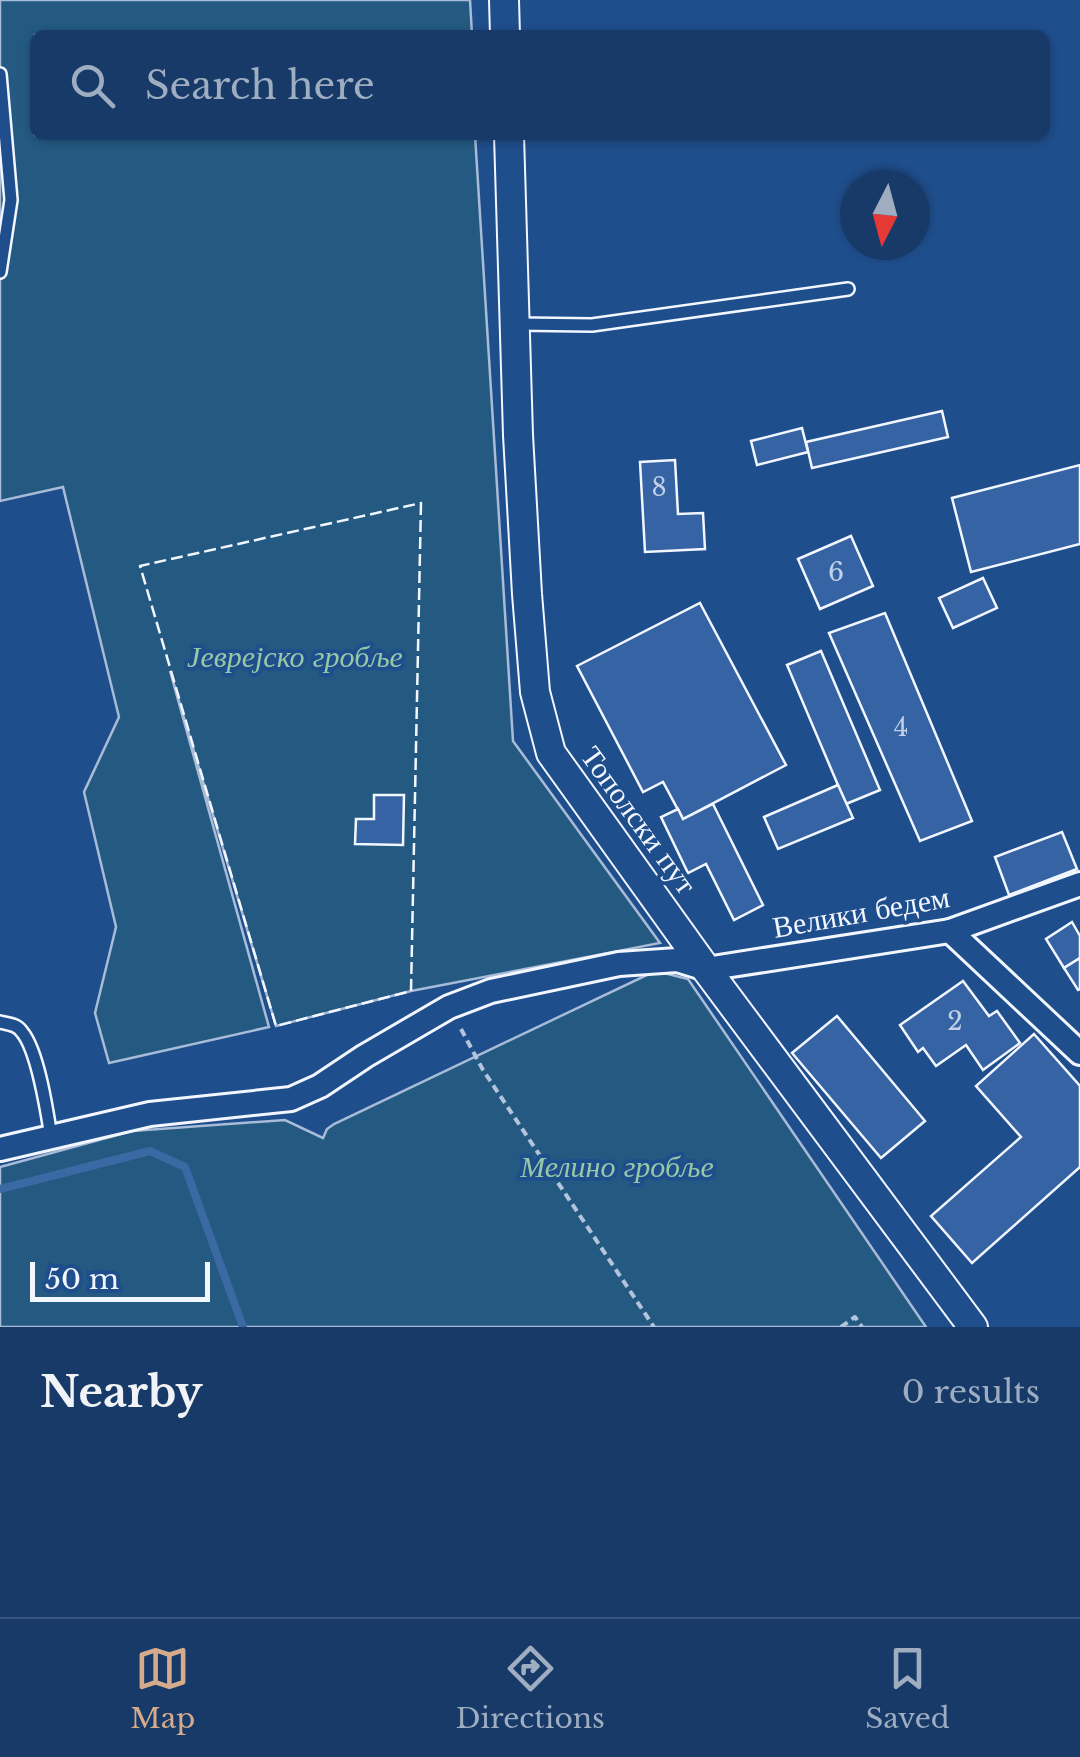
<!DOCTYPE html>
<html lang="en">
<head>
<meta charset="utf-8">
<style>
  :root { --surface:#173a69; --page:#20416f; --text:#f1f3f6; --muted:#9eadc0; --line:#36547d; --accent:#d6ab8b }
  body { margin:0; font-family:"Libre Baskerville",serif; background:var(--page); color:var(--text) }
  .compass { position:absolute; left:840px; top:170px; width:90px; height:90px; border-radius:50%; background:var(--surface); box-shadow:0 2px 8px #0004; rotate:186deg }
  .scale { position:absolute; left:30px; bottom:25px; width:180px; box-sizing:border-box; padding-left:10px; border:5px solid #f2f6ff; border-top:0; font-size:28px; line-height:35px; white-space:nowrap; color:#f2f6ff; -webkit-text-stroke:8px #1f4e8c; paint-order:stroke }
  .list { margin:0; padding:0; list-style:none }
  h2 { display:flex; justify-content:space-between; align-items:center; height:130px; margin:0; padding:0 40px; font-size:42px }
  h2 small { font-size:32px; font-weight:400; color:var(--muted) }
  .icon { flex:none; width:55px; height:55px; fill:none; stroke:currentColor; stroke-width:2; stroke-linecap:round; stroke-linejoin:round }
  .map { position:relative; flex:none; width:1080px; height:1327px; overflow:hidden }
  .search { position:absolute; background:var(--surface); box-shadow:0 2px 8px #0004; left:30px; right:30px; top:30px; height:110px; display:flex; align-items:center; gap:25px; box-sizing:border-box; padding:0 35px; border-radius:15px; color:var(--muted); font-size:38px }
  .sheet { height:290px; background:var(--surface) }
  nav { display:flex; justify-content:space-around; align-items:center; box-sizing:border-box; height:140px; border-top:2px solid var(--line); background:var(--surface); font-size:28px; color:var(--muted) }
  nav a { display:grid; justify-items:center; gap:5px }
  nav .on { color:var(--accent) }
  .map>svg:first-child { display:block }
  .green { fill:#245a82; stroke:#a8bbd7; stroke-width:2.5 }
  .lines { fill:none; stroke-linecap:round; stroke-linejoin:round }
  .stream { stroke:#3b69a3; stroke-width:8 }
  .building { fill:#3563a3; stroke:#f2f6ff; stroke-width:2.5 }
  .service-casing { stroke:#f2f6ff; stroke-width:16 }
  .minor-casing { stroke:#f2f6ff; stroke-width:28 }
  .tertiary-casing { stroke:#f2f6ff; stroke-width:32 }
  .path { stroke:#b3c4dc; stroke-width:4; stroke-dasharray:8 5; stroke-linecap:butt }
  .service { stroke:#1f4e8c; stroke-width:11 }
  .minor { stroke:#1f4e8c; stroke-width:22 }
  .tertiary { stroke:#1f4e8c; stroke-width:28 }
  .fence { stroke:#f2f6ff; stroke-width:2.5; stroke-dasharray:12 5; stroke-linecap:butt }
  .labels { text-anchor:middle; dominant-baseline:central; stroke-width:8; stroke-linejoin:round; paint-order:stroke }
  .number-label { font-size:25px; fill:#c3d1e8 }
  .park-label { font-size:30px; font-style:italic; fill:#97c8a6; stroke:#1f4e8c }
  .street-label { font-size:30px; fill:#f2f6ff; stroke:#1f4e8c }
</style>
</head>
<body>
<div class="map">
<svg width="1080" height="1327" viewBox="0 0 1080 1327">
  <rect width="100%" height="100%" fill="#1f4e8c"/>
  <g class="green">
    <path d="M0 0H470L472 35H35V135H475L513 741 660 943 411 991 276 1026 170 671 269 1027 109 1063 95 1013 116 927 84 792 119 717 63 487 0 501Z"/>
    <path d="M660 972 688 979 926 1327H0V1167L132 1131 285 1120 323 1138 327 1129 334 1124 651 973Z"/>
  </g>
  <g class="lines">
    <path class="stream" d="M0 1189 150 1151 185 1167 243 1327"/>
  </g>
  <g class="building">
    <path d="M942 411 948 437 812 468 806 442Z"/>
    <path d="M802 428 808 452 757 465 751 441Z"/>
    <path d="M675 460 678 514 703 513 705 549 645 552 640 462Z"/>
    <path d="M1080 465V544L971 572 952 498Z"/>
    <path d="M851 536 873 586 820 609 798 559Z"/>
    <path d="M983 578 997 608 953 628 939 598Z"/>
    <path d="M700 603 786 765 683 819 663 782 643 792 577 666Z"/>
    <path d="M885 613 972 821 920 841 829 633Z"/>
    <path d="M821 651 880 790 846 804 787 665Z"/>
    <path d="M838 785 853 818 778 849 764 817Z"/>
    <path d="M374 795H404L403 845 355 844 356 819H374Z"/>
    <path d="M713 804 763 905 734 920 706 864 688 873 661 817 678 809 683 819Z"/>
    <path d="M1062 832 1077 869 1009 895 995 857Z"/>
    <path d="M1072 922 1080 936V958L1064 968 1046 939Z"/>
    <path d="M1080 958V989L1078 990 1064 968Z"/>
    <path d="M963 981 989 1016 997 1011 1020 1043 983 1070 966 1045 936 1066 923 1048 918 1052 900 1025Z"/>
    <path d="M837 1016 925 1121 881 1158 792 1053Z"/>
    <path d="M1034 1034 1080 1086V1167L972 1263 931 1216 1021 1137 976 1086Z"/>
  </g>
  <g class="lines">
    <g class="service-casing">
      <g id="service">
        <path d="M0 74 11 200 0 272"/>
        <path d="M517 324 592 325 848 289"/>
        <path d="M0 1022C8 1024 17 1024 22 1032 38 1051 47 1111 51 1137"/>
      </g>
    </g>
    <g class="minor-casing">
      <g id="minor">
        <path d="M950 931 1080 1053"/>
        <path d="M0 1149 150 1114 291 1099 320 1086 365 1056 449 1007 491 991 619 964 677 960 706 969 950 931 1080 884"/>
      </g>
    </g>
    <g class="tertiary-casing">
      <g id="tertiary">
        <path d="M504 0 505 35"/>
        <path d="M509 135 518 435 527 594 535 692 551 753 706 969 973 1327"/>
      </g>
    </g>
    <g class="path">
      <path d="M461 1029 483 1070 654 1327"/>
      <path d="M841 1327 855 1317 862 1327"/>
    </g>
    <use href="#service" class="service"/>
    <use href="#minor" class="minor"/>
    <use href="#tertiary" class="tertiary"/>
    <path class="fence" d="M421 503 411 991 276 1026 140 566Z"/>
  </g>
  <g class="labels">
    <g class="number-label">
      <text x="659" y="487">8</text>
      <text x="836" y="572">6</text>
      <text x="901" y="727">4</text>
      <text x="955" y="1021">2</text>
    </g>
    <g class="park-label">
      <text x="295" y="656">Јеврејско гробље</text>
      <text x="617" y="1166">Мелино гробље</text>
    </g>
    <g class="street-label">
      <text transform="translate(639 820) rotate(54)">Тополски пут</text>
      <text transform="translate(861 912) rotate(-10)">Велики бедем</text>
    </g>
  </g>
</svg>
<svg class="compass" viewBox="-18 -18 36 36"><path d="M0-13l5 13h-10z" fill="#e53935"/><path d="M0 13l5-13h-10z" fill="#9eadc0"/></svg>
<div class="scale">50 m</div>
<div class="search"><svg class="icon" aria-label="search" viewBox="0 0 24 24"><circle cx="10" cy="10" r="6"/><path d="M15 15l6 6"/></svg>Search here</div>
</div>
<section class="sheet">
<h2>Nearby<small>0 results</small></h2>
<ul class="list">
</ul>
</section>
<nav>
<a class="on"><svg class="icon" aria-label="map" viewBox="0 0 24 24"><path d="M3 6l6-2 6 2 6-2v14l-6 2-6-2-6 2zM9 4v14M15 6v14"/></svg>Map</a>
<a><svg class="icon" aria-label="directions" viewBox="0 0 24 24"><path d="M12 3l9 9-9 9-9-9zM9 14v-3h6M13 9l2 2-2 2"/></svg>Directions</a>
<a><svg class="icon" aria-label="saved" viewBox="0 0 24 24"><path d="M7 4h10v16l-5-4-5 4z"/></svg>Saved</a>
</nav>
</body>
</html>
